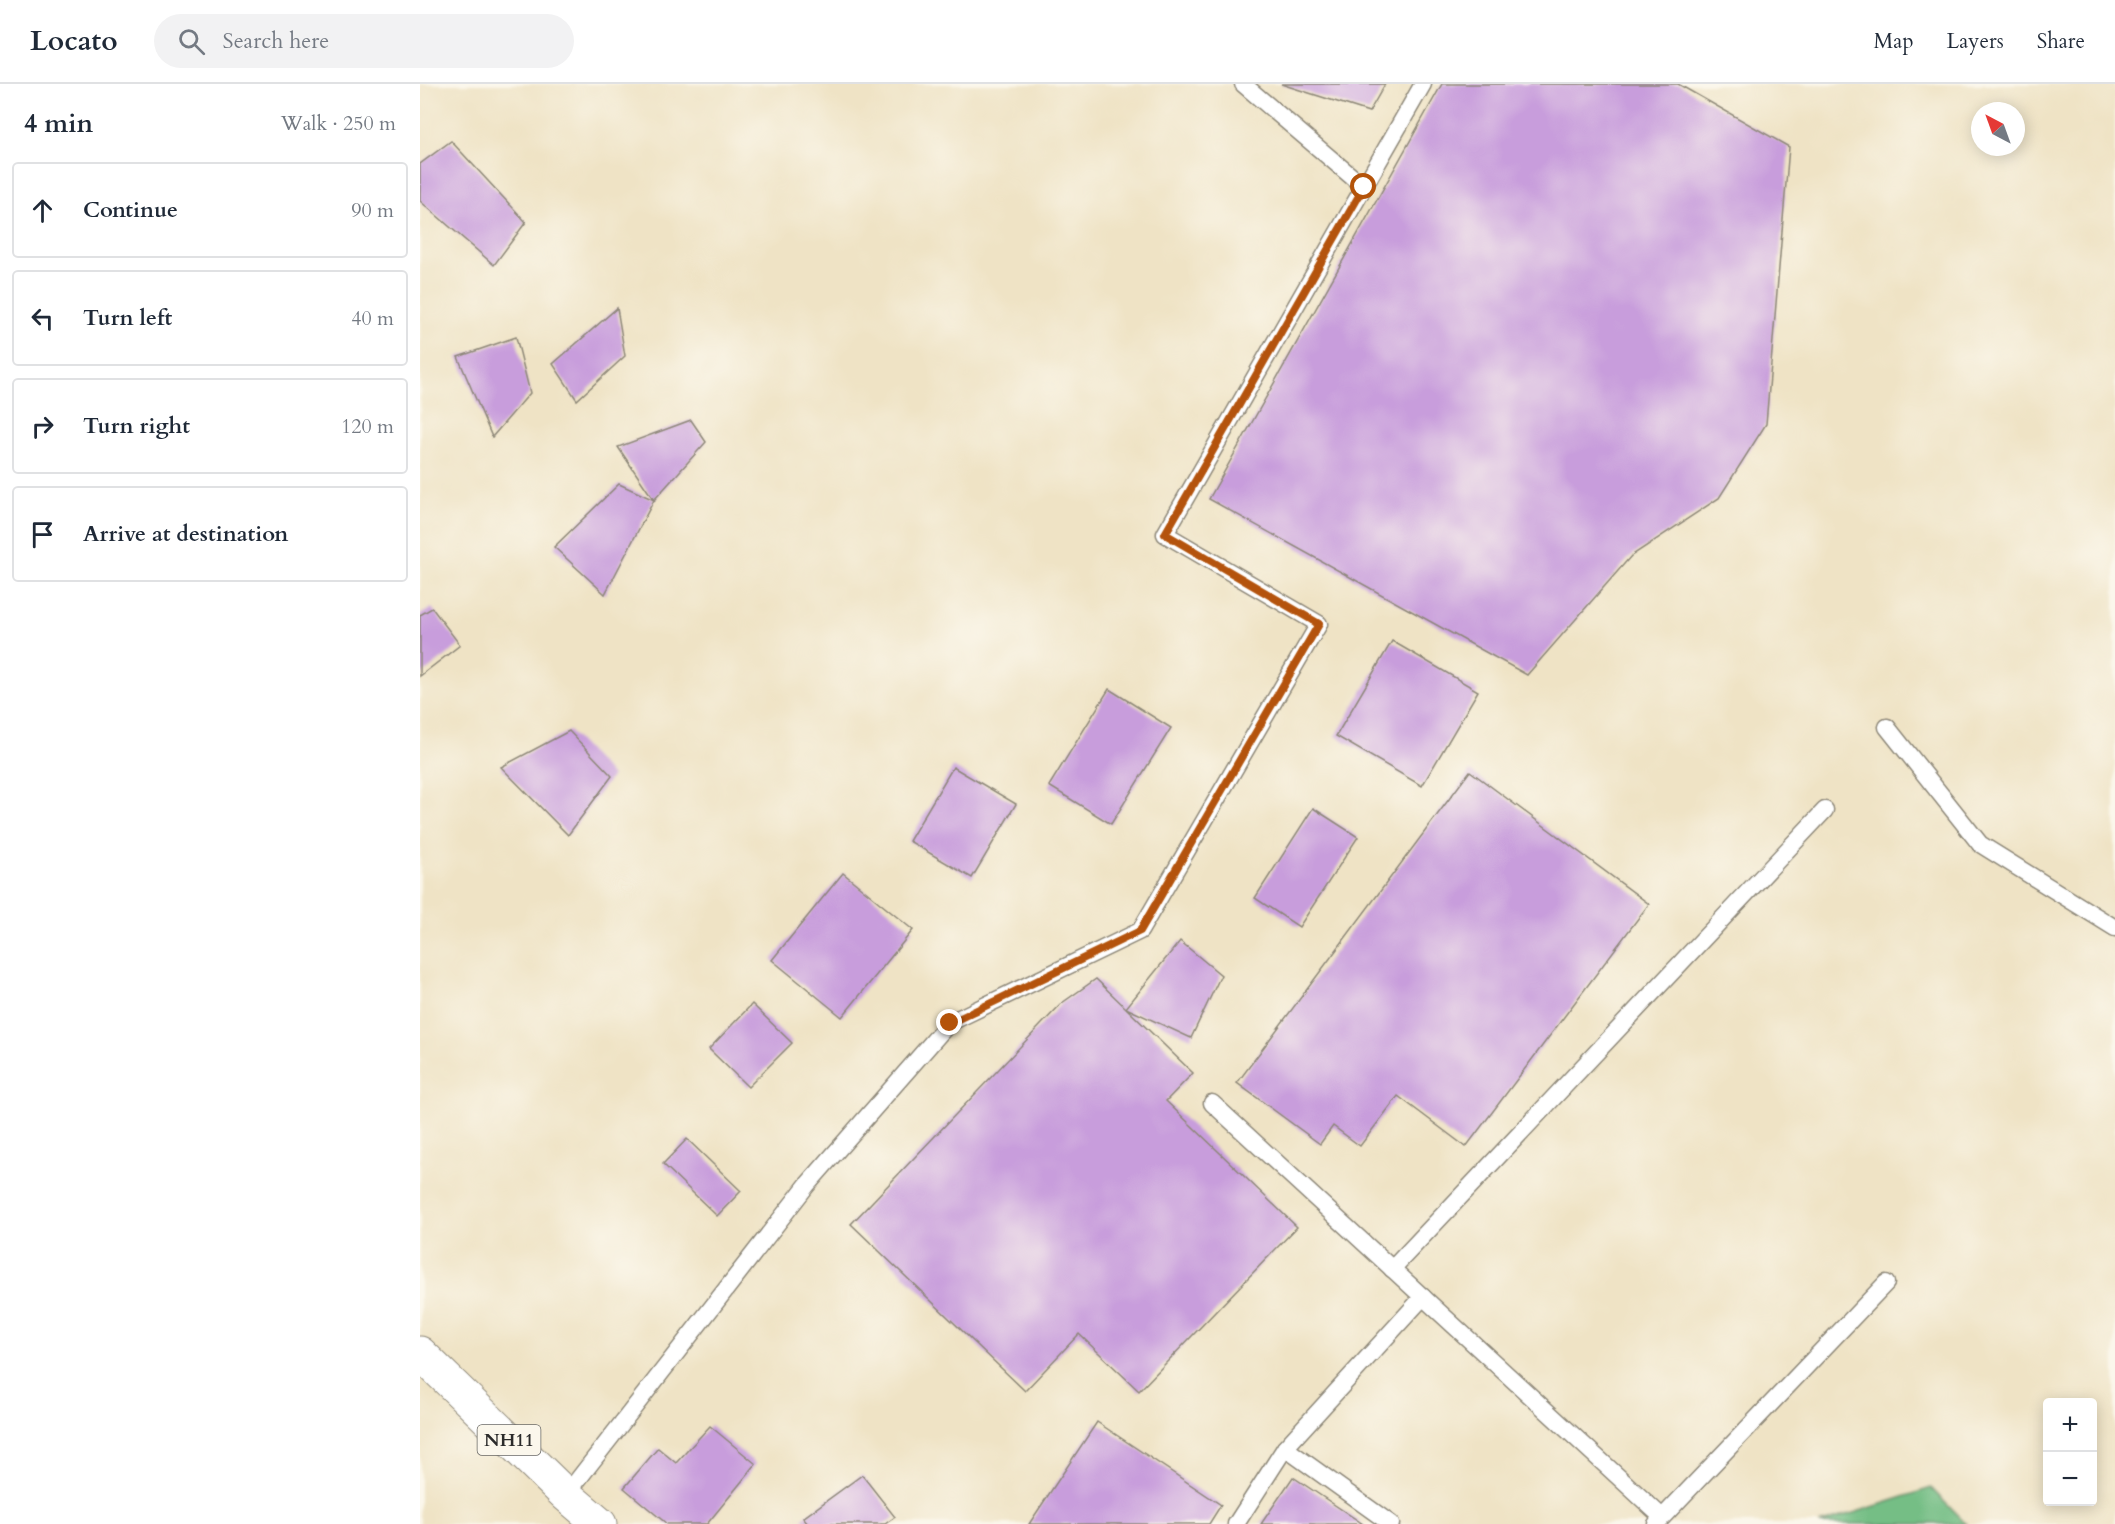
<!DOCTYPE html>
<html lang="en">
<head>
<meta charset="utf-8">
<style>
  :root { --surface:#fff; --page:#f2f2f3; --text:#1f2937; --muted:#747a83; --line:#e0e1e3 }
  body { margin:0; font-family:Cardo,serif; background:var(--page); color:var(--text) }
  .controls { position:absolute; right:18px; bottom:18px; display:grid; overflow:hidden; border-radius:6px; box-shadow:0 3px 15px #0003 }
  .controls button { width:54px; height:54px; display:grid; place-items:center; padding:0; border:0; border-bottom:2px solid var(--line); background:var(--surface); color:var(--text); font:30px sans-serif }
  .compass { position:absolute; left:1551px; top:18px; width:54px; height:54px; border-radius:50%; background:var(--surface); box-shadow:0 3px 15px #0003; rotate:319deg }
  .stop { position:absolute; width:18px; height:18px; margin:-14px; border:4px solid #b45309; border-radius:50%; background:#fff }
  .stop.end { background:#b45309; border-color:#fff; box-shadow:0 2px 6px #0008 }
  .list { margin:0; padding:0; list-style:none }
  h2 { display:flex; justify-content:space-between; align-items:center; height:78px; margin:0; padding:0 24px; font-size:26px }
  h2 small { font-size:20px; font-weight:400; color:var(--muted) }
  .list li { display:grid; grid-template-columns:39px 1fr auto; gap:18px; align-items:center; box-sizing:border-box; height:96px; margin:0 12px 12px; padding:0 12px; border:2px solid var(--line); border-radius:6px }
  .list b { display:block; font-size:22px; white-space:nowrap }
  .list em { font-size:20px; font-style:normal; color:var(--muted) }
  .icon { flex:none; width:33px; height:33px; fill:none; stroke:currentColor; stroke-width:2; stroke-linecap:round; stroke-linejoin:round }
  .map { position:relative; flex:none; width:1695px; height:1440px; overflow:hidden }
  header { display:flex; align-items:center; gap:36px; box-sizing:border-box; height:84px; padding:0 30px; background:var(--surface); border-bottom:2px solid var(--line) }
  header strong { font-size:28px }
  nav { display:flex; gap:33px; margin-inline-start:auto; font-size:21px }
  .search { width:420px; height:54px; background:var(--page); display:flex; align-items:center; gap:15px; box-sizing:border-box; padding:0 21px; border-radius:33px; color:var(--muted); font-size:22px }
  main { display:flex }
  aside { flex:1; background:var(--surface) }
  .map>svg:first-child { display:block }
  .forest { fill:#75be85; stroke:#507458; stroke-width:1.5 }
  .building { fill:#c89ddc }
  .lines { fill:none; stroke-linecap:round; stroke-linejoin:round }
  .lane-casing { stroke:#8d8778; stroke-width:19 }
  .highway-casing { stroke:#8d8778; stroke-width:35 }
  .lane { stroke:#fff; stroke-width:16 }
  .highway { stroke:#fff; stroke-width:33 }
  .route { stroke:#b45309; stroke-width:8 }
  .labels { text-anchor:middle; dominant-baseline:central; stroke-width:4.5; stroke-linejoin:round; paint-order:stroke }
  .shield { fill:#fbf7ec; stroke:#696865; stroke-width:1.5 }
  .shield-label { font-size:18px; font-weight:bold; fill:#2b2b2b }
</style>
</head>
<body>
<header>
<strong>Locato</strong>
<div class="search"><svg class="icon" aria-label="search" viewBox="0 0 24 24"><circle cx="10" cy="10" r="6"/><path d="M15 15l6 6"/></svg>Search here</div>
<nav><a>Map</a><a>Layers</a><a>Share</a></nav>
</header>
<main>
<aside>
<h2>4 min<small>Walk · 250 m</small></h2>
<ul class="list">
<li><svg class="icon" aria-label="ahead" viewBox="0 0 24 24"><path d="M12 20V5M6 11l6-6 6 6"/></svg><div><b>Continue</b></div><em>90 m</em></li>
<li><svg class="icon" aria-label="left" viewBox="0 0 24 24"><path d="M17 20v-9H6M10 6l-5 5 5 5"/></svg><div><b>Turn left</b></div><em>40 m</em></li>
<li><svg class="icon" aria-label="right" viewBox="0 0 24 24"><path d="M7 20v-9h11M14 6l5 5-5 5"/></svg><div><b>Turn right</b></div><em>120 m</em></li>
<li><svg class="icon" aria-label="arrive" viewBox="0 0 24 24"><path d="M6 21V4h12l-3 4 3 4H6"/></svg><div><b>Arrive at destination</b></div></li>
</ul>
</aside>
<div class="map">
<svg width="1695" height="1440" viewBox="0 0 1695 1440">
  <rect width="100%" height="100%" fill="#fbf7ec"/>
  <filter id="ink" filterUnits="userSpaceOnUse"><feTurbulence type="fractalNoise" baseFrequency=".0167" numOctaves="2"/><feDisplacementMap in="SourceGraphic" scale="12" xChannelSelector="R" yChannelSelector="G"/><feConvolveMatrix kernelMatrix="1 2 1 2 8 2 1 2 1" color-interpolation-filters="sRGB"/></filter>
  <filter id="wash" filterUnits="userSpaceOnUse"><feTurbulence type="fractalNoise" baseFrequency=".008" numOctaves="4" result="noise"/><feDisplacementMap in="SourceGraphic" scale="24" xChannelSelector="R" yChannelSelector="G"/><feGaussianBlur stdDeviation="1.35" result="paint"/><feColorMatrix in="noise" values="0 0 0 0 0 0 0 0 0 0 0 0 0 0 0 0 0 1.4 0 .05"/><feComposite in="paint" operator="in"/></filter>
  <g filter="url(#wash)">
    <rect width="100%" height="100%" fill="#efe3c5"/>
    <path class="forest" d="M1511 1404 1546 1440H1399Z"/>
    <g id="blocks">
      <g class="building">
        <path d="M861 0H965L949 28Z"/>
        <path d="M1022 0H1258L1369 63 1346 340 1299 414 1211 472 1107 591 789 415Z"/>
        <path d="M31 57 106 138 74 181 0 117V80Z"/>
        <path d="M197 224 205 272 157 316 133 280Z"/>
        <path d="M96 253 110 309 72 353 38 273Z"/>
        <path d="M271 336 286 358 234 416 185 510 134 463 199 400 234 416 198 363Z"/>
        <path d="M12 524 40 561 0 592V531Z"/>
        <path d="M972 557 1058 607 1002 702 916 652Z"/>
        <path d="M689 605 751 644 691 740 629 702Z"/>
        <path d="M149 647 192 692 148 751 81 683Z"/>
        <path d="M533 683 596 720 552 794 489 757Z"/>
        <path d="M1050 687 1229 820 1046 1063 978 1012 940 1062 913 1042 900 1060 817 999Z"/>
        <path d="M893 724 938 753 879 843 835 814Z"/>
        <path d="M423 789 493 846 422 933 352 876Z"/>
        <path d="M760 857 801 891 771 954 706 924 773 989 746 1017 877 1143 719 1307 659 1250 605 1307 431 1140 642 919 676 895 706 924Z"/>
        <path d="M332 920 372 959 328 1003 289 965Z"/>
        <path d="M267 1055 321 1107 297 1132 243 1080Z"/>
        <path d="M677 1338 801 1421 789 1440H609Z"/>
        <path d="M290 1342 336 1380 287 1440H247L204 1404 238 1364 256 1379Z"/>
        <path d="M442 1391 475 1433 465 1440H388L383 1434Z"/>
        <path d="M873 1393 943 1440H841Z"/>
      </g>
    </g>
  </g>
  <g filter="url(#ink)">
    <use href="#blocks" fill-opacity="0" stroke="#8d8778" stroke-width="1.5"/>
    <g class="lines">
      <g class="lane-casing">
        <g id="lane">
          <path d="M823 0 944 103"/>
          <path d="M1467 643 1560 760 1695 844"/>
          <path d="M792 1019 1242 1433"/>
          <path d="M972 1185 1405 726"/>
          <path d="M865 1364 971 1440"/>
          <path d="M146 1411 387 1101 529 939 720 847 899 540 745 450 1003 0"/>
          <path d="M816 1440 865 1364 1003 1213"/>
          <path d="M1236 1440 1466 1199"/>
        </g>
      </g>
      <g class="highway-casing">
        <path id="highway" d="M0 1269 146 1411 180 1440"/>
      </g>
      <use href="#lane" class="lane"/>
      <use href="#highway" class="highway"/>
    </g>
  </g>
  <g class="lines" filter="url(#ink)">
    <path class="route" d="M530 939 720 847 899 540 745 450 944 103"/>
  </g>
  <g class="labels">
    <rect class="shield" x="57.5" y="1341" width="63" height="30" rx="4.5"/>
    <g class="shield-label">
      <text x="89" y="1356">NH11</text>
    </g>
  </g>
</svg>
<div class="controls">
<button>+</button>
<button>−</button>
</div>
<svg class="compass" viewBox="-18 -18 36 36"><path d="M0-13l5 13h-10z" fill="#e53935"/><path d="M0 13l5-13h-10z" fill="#747a83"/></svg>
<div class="stop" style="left:944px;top:103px"></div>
<div class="stop end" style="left:530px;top:939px"></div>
</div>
</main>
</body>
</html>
